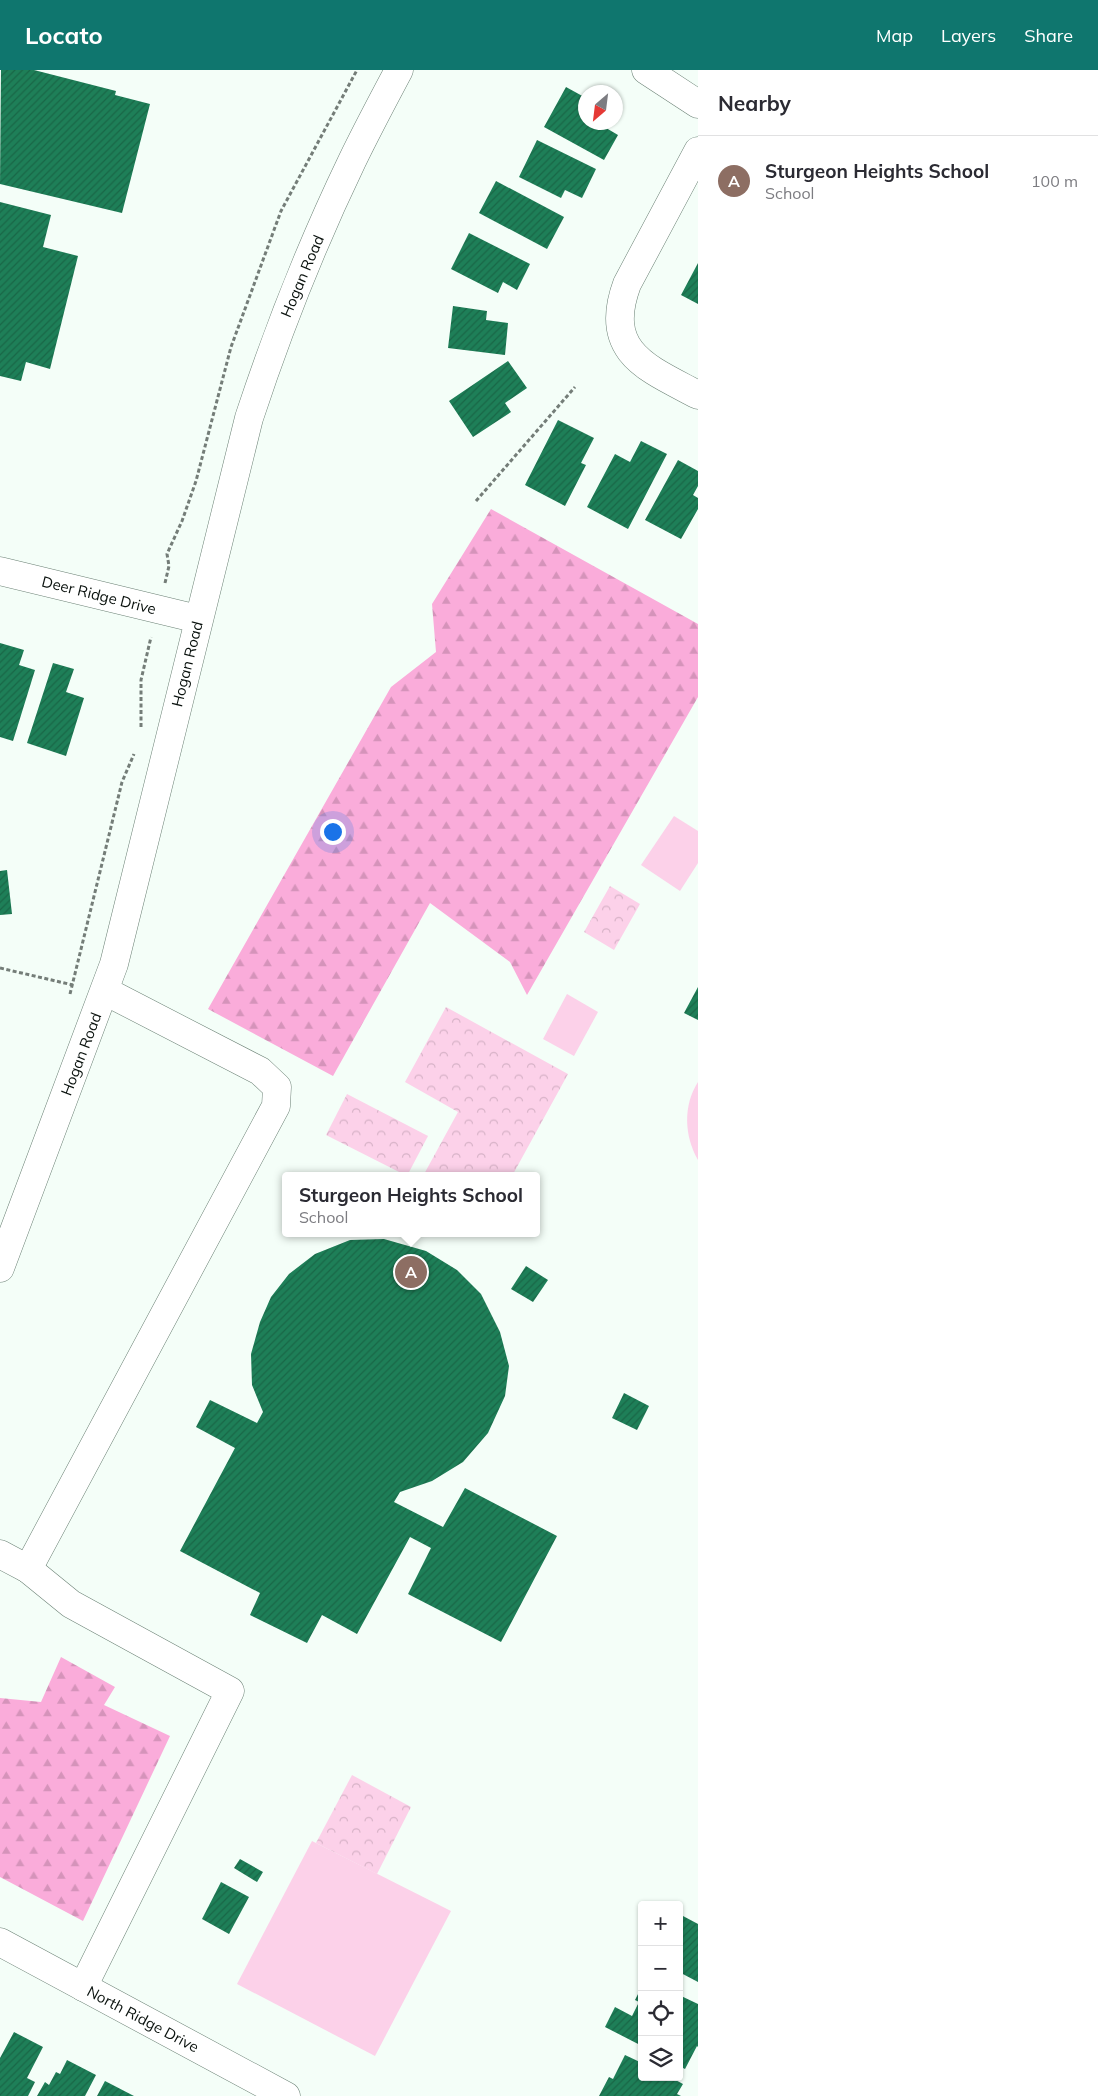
<!DOCTYPE html>
<html lang="en">
<head>
<meta charset="utf-8">
<style>
  :root { --surface:#fff; --page:#f7f7f7; --text:#2b2b33; --muted:#7c7c81; --line:#e1e1e2; --accent:#0f766e }
  body { margin:0; font-family:Mulish,sans-serif; background:var(--page); color:var(--text) }
  .controls { position:absolute; right:15px; bottom:15px; display:grid; overflow:hidden; border-radius:5px; box-shadow:0 1px 4px #0004 }
  .controls button { width:45px; height:45px; display:grid; place-items:center; padding:0; border:0; border-bottom:1px solid var(--line); background:var(--surface); color:var(--text); font:25px sans-serif }
  .compass { position:absolute; left:578px; top:15px; width:45px; height:45px; border-radius:50%; background:var(--surface); box-shadow:0 1px 4px #0004; rotate:208deg }
  .you { position:absolute; left:332px; top:761px; width:18px; height:18px; margin:-12px; border:4px solid #fff; border-radius:50%; background:#1a73e8; box-shadow:0 0 0 8px #1a73e833 }
  .badge { display:grid; place-items:center; width:32px; height:32px; border-radius:50%; background:var(--accent); color:#fff; font-size:16px; font-weight:700 }
  .pin { position:absolute; translate:-50% -50%; border:2px solid #fff; box-shadow:0 1px 5px #0006 }
  .popup { position:absolute; left:282px; top:1102px; width:258px; height:65px; box-sizing:border-box; display:grid; place-content:center; border-radius:5px; background:var(--surface); filter:drop-shadow(0 1px 4px #0005); font-size:16px; white-space:nowrap; color:var(--muted) }
  .popup b { font-size:19px; color:var(--text) }
  .popup::after { content:''; position:absolute; left:50%; top:100%; margin-left:-10px; border:10px solid transparent; border-top-color:var(--surface) }
  .list { margin:0; padding:0; list-style:none }
  h2 { display:flex; justify-content:space-between; align-items:center; height:65px; margin:0; padding:0 20px; font-size:21px }
  h2 small { font-size:16px; font-weight:400; color:var(--muted) }
  .list li { display:grid; grid-template-columns:32px 1fr auto; gap:15px; align-items:center; box-sizing:border-box; height:90px; padding:0 20px; border-top:1px solid var(--line) }
  .list b { display:block; font-size:19px; white-space:nowrap }
  .list p { margin:0; font-size:16px; white-space:nowrap; color:var(--muted) }
  .list em { font-size:16px; font-style:normal; color:var(--muted) }
  .icon { flex:none; width:28px; height:28px; fill:none; stroke:currentColor; stroke-width:2; stroke-linecap:round; stroke-linejoin:round }
  .map { position:relative; flex:none; width:698px; height:2026px; overflow:hidden }
  header { display:flex; align-items:center; gap:30px; box-sizing:border-box; height:70px; padding:0 25px; background:var(--accent); color:#fff }
  header strong { font-size:24px }
  nav { display:flex; gap:28px; margin-inline-start:auto; font-size:18px }
  main { display:flex }
  aside { flex:1; background:var(--surface) }
  .map>svg:first-child { display:block }
  .forest { fill:url(#forest-firs) }
  .park { fill:url(#park-crowns) }
  .garden { fill:#fcd1e9 }
  .building { fill:url(#building-hatch) }
  .lines { fill:none; stroke-linecap:round; stroke-linejoin:round }
  .minor-casing { stroke:#6b8175; stroke-width:29 }
  .path { stroke:#747d78; stroke-width:3; stroke-dasharray:4 2.5; stroke-linecap:butt }
  .minor { stroke:#fff; stroke-width:28 }
  .labels { text-anchor:middle; dominant-baseline:central; stroke-width:5; stroke-linejoin:round; paint-order:stroke }
  .street-label { font-size:15px; fill:#09110d; stroke:#fff }
</style>
</head>
<body>
<header>
<strong>Locato</strong>
<nav><a>Map</a><a>Layers</a><a>Share</a></nav>
</header>
<main>
<div class="map">
<svg width="698" height="2026" viewBox="0 0 698 2026">
  <defs>
    <pattern id="forest-firs" width="22" height="20" patternUnits="userSpaceOnUse" patternTransform="scale(1.25)"><rect width="22" height="20" fill="#faacda"/><path d="M5 1l3.5 6h-7zM16 11l3.5 6h-7z" fill="#d593ba"/></pattern>
    <pattern id="park-crowns" width="20" height="18" patternUnits="userSpaceOnUse" patternTransform="scale(1.25)"><rect width="20" height="18" fill="#fcd1e9"/><path d="M2 6a3 3 0 1 1 6 0M12 15a3 3 0 1 1 6 0" fill="none" stroke="#d7b2c7"/></pattern>
    <pattern id="building-hatch" width="6" height="6" patternUnits="userSpaceOnUse" patternTransform="scale(1.25)"><rect width="6" height="6" fill="#1e7f58"/><path d="M-1 1l2-2M0 6l6-6M5 7l2-2" fill="none" stroke="#196747"/></pattern>
  </defs>
  <rect width="100%" height="100%" fill="#f4fef8"/>
  <g class="forest">
    <path d="M491 439 698 554V627L527 925 510 892 430 833 333 1006 208 939 391 617 436 582 432 534Z"/>
    <path d="M61 1587 115 1617 104 1635 170 1666 83 1851 0 1807V1628L41 1632Z"/>
  </g>
  <g class="park">
    <path d="M610 816 640 834 614 880 584 862Z"/>
    <path d="M446 937 568 1004 512 1106H423L458 1042 405 1012Z"/>
    <path d="M347 1024 428 1066 407 1106 326 1065Z"/>
    <path d="M352 1705 411 1737 377 1804 316 1773Z"/>
  </g>
  <g class="garden">
    <path d="M674 746 698 761V793L680 821 641 795Z"/>
    <path d="M567 924 598 942 574 986 543 969Z"/>
    <path d="M698 1012V1090C684 1066 683 1035 698 1012Z"/>
    <path d="M312 1771 451 1841 375 1986 237 1914Z"/>
  </g>
  <g class="building">
    <path d="M1 0H34L116 21 115 25 150 34 122 143 0 114Z"/>
    <path d="M566 17 586 28V52H596L618 65 604 90 544 57Z"/>
    <path d="M537 70 596 99 582 128 565 120 561 128 519 107Z"/>
    <path d="M496 111 564 147 547 179 479 143Z"/>
    <path d="M0 132 51 145 43 177 78 186 50 299 26 292 21 311 0 306Z"/>
    <path d="M469 163 530 194 517 220 503 212 498 223 451 199Z"/>
    <path d="M698 193V234L681 225Z"/>
    <path d="M453 236 487 241 486 250 508 253 505 285 448 278Z"/>
    <path d="M508 291 527 318 505 333 511 342 473 367 449 331Z"/>
    <path d="M558 350 594 368 581 393 586 395 565 436 525 415Z"/>
    <path d="M641 371 667 384 628 459 587 437 615 384 630 392Z"/>
    <path d="M678 390 698 401V416L693 425 698 428V439L681 469 645 450Z"/>
    <path d="M0 573 24 580 19 595 35 600 13 671 0 667Z"/>
    <path d="M53 593 74 599 66 622 84 628 66 686 27 673Z"/>
    <path d="M7 800 12 844 0 845V801Z"/>
    <path d="M698 917V950L684 943Z"/>
    <path d="M384 1169 426 1181 457 1200 481 1224 500 1262 509 1296 505 1326 488 1363 463 1392 432 1411 400 1422 394 1432 443 1457 465 1418 557 1466 501 1572 408 1524 431 1478 410 1467 357 1564 322 1545 307 1573 250 1545 260 1523 180 1481 235 1378 196 1357 210 1330 257 1353 263 1342 252 1315 251 1284 260 1252 271 1227 289 1204 315 1184 350 1170Z"/>
    <path d="M526 1196 548 1210 533 1232 511 1219Z"/>
    <path d="M624 1323 649 1336 637 1360 612 1348Z"/>
    <path d="M240 1789 263 1802 257 1812 234 1798Z"/>
    <path d="M221 1812 249 1827 229 1864 202 1849Z"/>
    <path d="M683 1846 698 1854V1912L679 1902V1854Z"/>
    <path d="M642 1916V1976L605 1957 615 1937 632 1946 639 1932 635 1930Z"/>
    <path d="M679 1925 698 1934V1977L697 1976 685 1999 679 1996Z"/>
    <path d="M14 1962 43 1977 27 2008 35 2012 28 2026H0V1988Z"/>
    <path d="M625 1985 642 1993V2007H670L683 2014 677 2024 681 2026H599L609 2007 613 2009Z"/>
    <path d="M67 1990 96 2005 85 2026H37L45 2012 49 2015 56 2002 60 2004Z"/>
    <path d="M105 2011 134 2026H97Z"/>
  </g>
  <g class="lines">
    <g class="minor-casing">
      <g id="minor">
        <path d="M646 0 698 34"/>
        <path d="M698 81 627 214C602 282 647 298 698 325"/>
        <path d="M0 501 198 549"/>
        <path d="M0 1198 114 894 249 348C278 260 312 174 352 91 367 60 383 30 399 0"/>
        <path d="M0 1484 28 1499 71 1534 230 1621 83 1917"/>
        <path d="M28 1499 276 1036 277 1017 260 1001 105 921"/>
        <path d="M0 1872 286 2026"/>
      </g>
    </g>
    <g class="path">
      <path d="M476 431 575 317"/>
      <path d="M165 513 169 496 167 484 182 451 196 411 231 277 281 141 357 0"/>
      <path d="M141 657V610L151 567"/>
      <path d="M0 898 73 915"/>
      <path d="M70 924 122 712 134 684"/>
    </g>
    <use href="#minor" class="minor"/>
  </g>
  <g class="labels">
    <g class="street-label">
      <text transform="translate(302 206) rotate(-67)">Hogan Road</text>
      <text transform="translate(99 525) rotate(14)">Deer Ridge Drive</text>
      <text transform="translate(187 594) rotate(-76)">Hogan Road</text>
      <text transform="translate(81 984) rotate(-69)">Hogan Road</text>
      <text transform="translate(143 1949) rotate(28)">North Ridge Drive</text>
    </g>
  </g>
</svg>
<div class="controls">
<button>+</button>
<button>−</button>
<button><svg class="icon" aria-label="locate" viewBox="0 0 24 24"><circle cx="12" cy="12" r="6"/><path d="M12 2v4M12 18v4M2 12h4M18 12h4"/></svg></button>
<button><svg class="icon" aria-label="layers" viewBox="0 0 24 24"><path d="M12 4l9 5-9 5-9-5zM3 14l9 5 9-5"/></svg></button>
</div>
<svg class="compass" viewBox="-18 -18 36 36"><path d="M0-13l5 13h-10z" fill="#e53935"/><path d="M0 13l5-13h-10z" fill="#7c7c81"/></svg>
<div class="you"></div>
<div class="pin badge" style="left:411px;top:1202px;background:#8d6e63">A</div>
<div class="popup"><b>Sturgeon Heights School</b>School</div>
</div>
<aside>
<h2>Nearby<small></small></h2>
<ul class="list">
<li><span class="badge" style="background:#8d6e63">A</span><div><b>Sturgeon Heights School</b><p>School</p></div><em>100 m</em></li>
</ul>
</aside>
</main>
</body>
</html>
